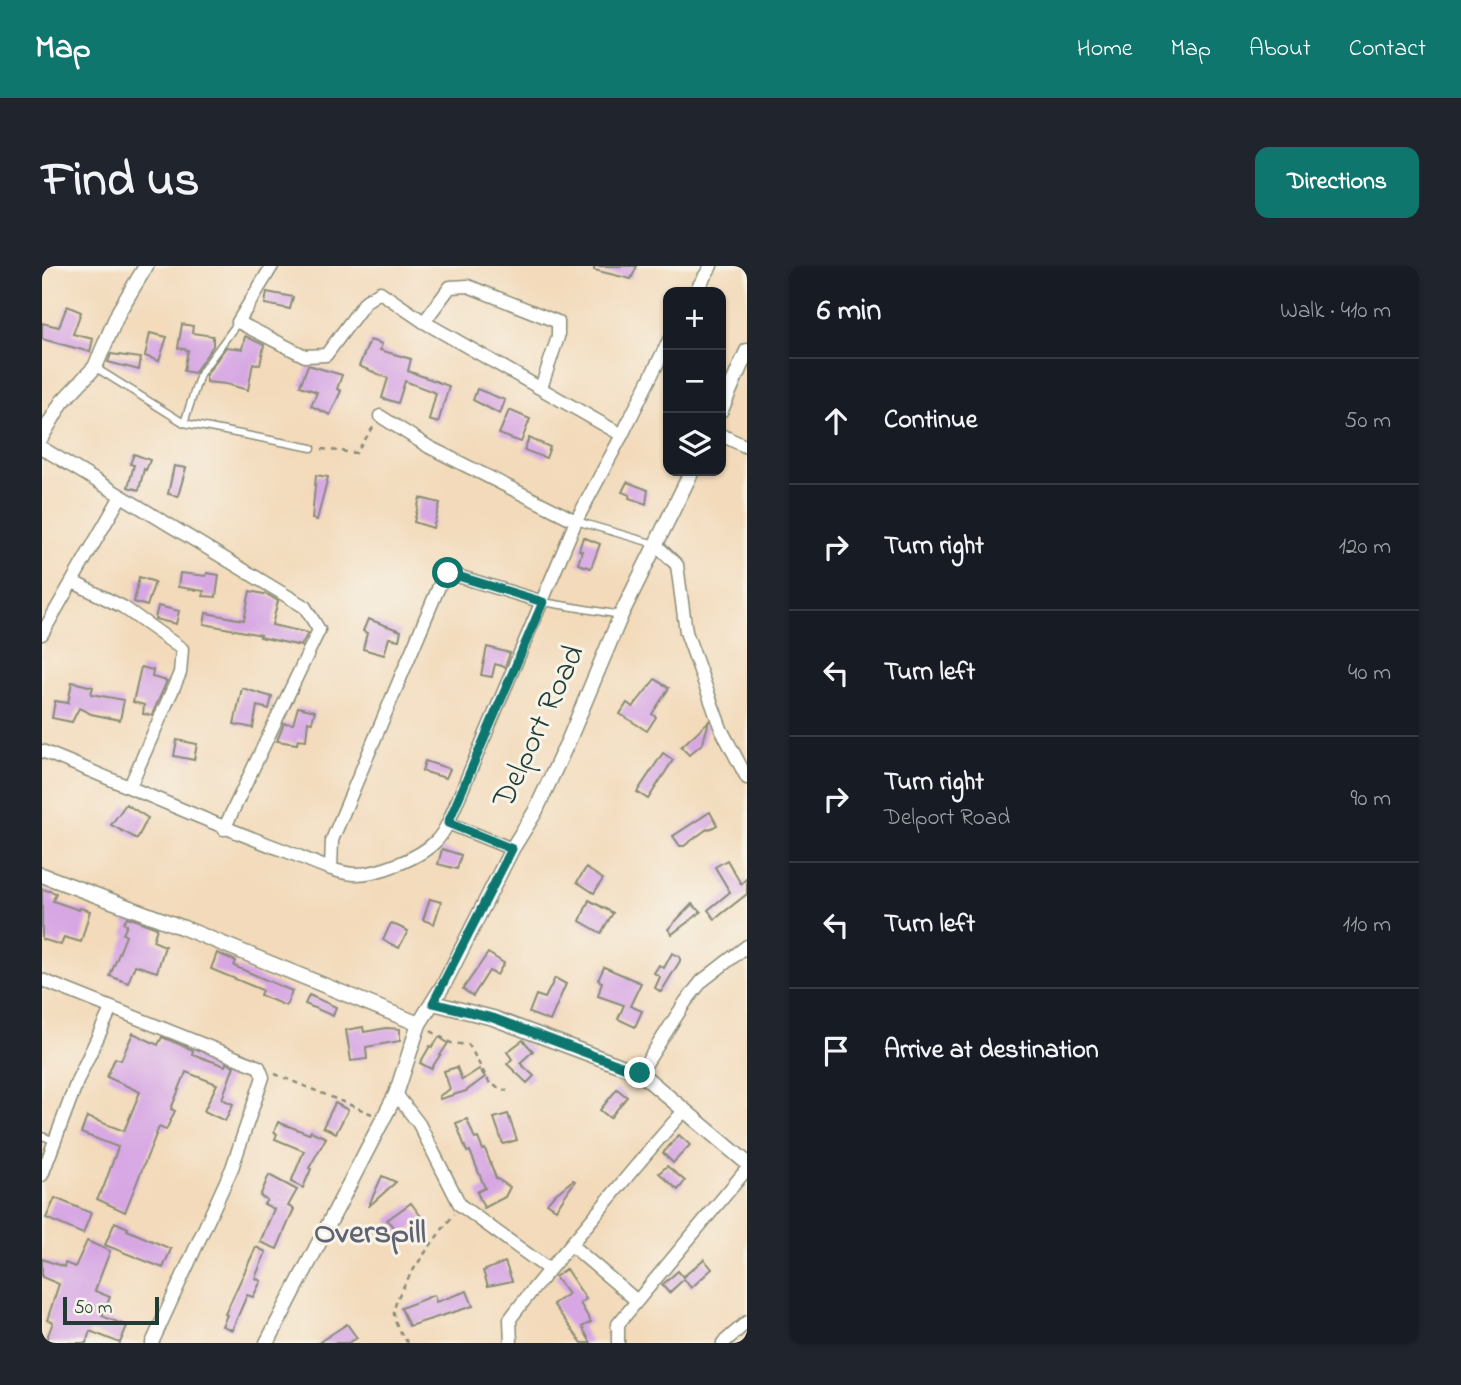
<!DOCTYPE html>
<html lang="en">
<head>
<meta charset="utf-8">
<style>
  :root { --surface:#171b24; --page:#20242c; --text:#f1f3f6; --muted:#9ea1a6; --line:#363941; --accent:#0f766e }
  body { margin:0; font-family:"Indie Flower",sans-serif; background:var(--page); color:var(--text) }
  .controls { position:absolute; right:21px; top:21px; display:grid; overflow:hidden; border-radius:14px; box-shadow:0 2px 5px #0004 }
  .controls button { width:63px; height:63px; display:grid; place-items:center; padding:0; border:0; border-bottom:2px solid var(--line); background:var(--surface); color:var(--text); font:35px sans-serif }
  .scale { position:absolute; left:21px; bottom:18px; width:96px; box-sizing:border-box; padding-left:7px; border:4px solid #1f3d34; border-top:0; font-size:19px; line-height:24px; white-space:nowrap; color:#1f3d34; -webkit-text-stroke:5px #f7f3e8; paint-order:stroke }
  .stop { position:absolute; width:21px; height:21px; margin:-16px; border:5px solid #0f766e; border-radius:50%; background:#fff }
  .stop.end { background:#0f766e; border-color:#fff; box-shadow:0 2px 7px #0008 }
  .list { margin:0; padding:0; list-style:none }
  h2 { display:flex; justify-content:space-between; align-items:center; height:91px; margin:0; padding:0 28px; font-size:30px }
  h2 small { font-size:23px; font-weight:400; color:var(--muted) }
  .list li { display:grid; grid-template-columns:46px 1fr auto; gap:21px; align-items:center; box-sizing:border-box; height:126px; padding:0 28px; border-top:2px solid var(--line) }
  .list b { display:block; font-size:26px; white-space:nowrap }
  .list p { margin:0; font-size:23px; white-space:nowrap; color:var(--muted) }
  .list em { font-size:23px; font-style:normal; color:var(--muted) }
  .icon { flex:none; width:38px; height:38px; fill:none; stroke:currentColor; stroke-width:2; stroke-linecap:round; stroke-linejoin:round }
  .map { position:relative; flex:none; width:705px; height:1077px; overflow:hidden; border-radius:14px }
  header { display:flex; align-items:center; gap:42px; box-sizing:border-box; height:98px; padding:0 35px; background:var(--accent); color:#fff }
  header strong { font-size:33px }
  nav { display:flex; gap:38px; margin-inline-start:auto; font-size:24px }
  .intro { display:flex; align-items:center; justify-content:space-between; box-sizing:border-box; height:168px; padding:0 42px }
  h1 { margin:0; font-size:49px }
  .button { padding:18px 32px; border-radius:14px; background:var(--accent); color:#fff; font-size:24px; font-weight:700 }
  main { display:flex; gap:42px; padding:0 42px }
  aside { flex:1; background:var(--surface); border-radius:14px; box-shadow:0 2px 5px #0004 }
  .map>svg:first-child { display:block }
  .building { fill:#d7a7e4 }
  .lines { fill:none; stroke-linecap:round; stroke-linejoin:round }
  .service-casing { stroke:#898c77; stroke-width:9 }
  .minor-casing { stroke:#898c77; stroke-width:15 }
  .tertiary-casing { stroke:#898c77; stroke-width:17 }
  .path { stroke:#898c77; stroke-width:2.5; stroke-dasharray:5 5; stroke-linecap:butt }
  .service { stroke:#fff; stroke-width:6 }
  .minor { stroke:#fff; stroke-width:12 }
  .tertiary { stroke:#fff; stroke-width:14 }
  .route { stroke:#0f766e; stroke-width:9 }
  .labels { text-anchor:middle; dominant-baseline:central; stroke-width:6; stroke-linejoin:round; paint-order:stroke }
  .street-label { font-size:32px; fill:#1f3d34; stroke:#f7f3e8 }
  .neighbourhood-label { font-size:33px; font-weight:bold; fill:#5f6272; stroke:#f7f3e8 }
</style>
</head>
<body>
<header>
<strong>Map</strong>
<nav><a>Home</a><a>Map</a><a>About</a><a>Contact</a></nav>
</header>
<div class="intro"><h1>Find us</h1><a class="button">Directions</a></div>
<main>
<div class="map">
<svg width="705" height="1077" viewBox="0 0 705 1077">
  <rect width="100%" height="100%" fill="#f7f3e8"/>
  <filter id="ink" filterUnits="userSpaceOnUse"><feTurbulence type="fractalNoise" baseFrequency=".0143" numOctaves="2"/><feDisplacementMap in="SourceGraphic" scale="14" xChannelSelector="R" yChannelSelector="G"/><feConvolveMatrix kernelMatrix="1 2 1 2 8 2 1 2 1" color-interpolation-filters="sRGB"/></filter>
  <filter id="wash" filterUnits="userSpaceOnUse"><feTurbulence type="fractalNoise" baseFrequency=".00686" numOctaves="4" result="noise"/><feDisplacementMap in="SourceGraphic" scale="28" xChannelSelector="R" yChannelSelector="G"/><feGaussianBlur stdDeviation="1.57" result="paint"/><feColorMatrix in="noise" values="0 0 0 0 0 0 0 0 0 0 0 0 0 0 0 0 0 1.4 0 .05"/><feComposite in="paint" operator="in"/></filter>
  <g filter="url(#wash)">
    <rect width="100%" height="100%" fill="#f3daba"/>
    <g id="blocks">
      <g class="building">
        <path d="M552 0H595L589 13 552 4Z"/>
        <path d="M225 26 251 31 248 43 223 38Z"/>
        <path d="M25 40 39 46 31 68 51 73 48 86 0 73V57L17 61Z"/>
        <path d="M140 58 151 60 150 67 171 70V80L152 107 142 105 146 84 136 82Z"/>
        <path d="M108 67 125 71 117 95 103 90Z"/>
        <path d="M203 70 222 79 218 99 211 97 206 124 184 118 164 116V109L184 81 200 83Z"/>
        <path d="M328 74 340 78 338 84 369 93 366 105 407 120 396 157 387 154 394 127 363 115 356 137 340 132 346 112 317 100Z"/>
        <path d="M69 88 99 92 97 104 66 96Z"/>
        <path d="M266 99 300 109 295 123 299 125 288 149 269 140 275 126 258 120Z"/>
        <path d="M435 123 463 134 458 148 431 134Z"/>
        <path d="M467 144 488 153 479 176 457 168Z"/>
        <path d="M487 172 508 181 504 192 482 184Z"/>
        <path d="M92 188 108 194 104 204 102 203 97 224 86 221 92 199 88 198Z"/>
        <path d="M132 200 144 202 136 230 126 228Z"/>
        <path d="M274 209 286 211 275 254 270 253Z"/>
        <path d="M585 216 606 224 604 238 587 232 588 229 580 226Z"/>
        <path d="M378 232 398 237 391 262 372 256Z"/>
        <path d="M541 271 558 278 549 302 536 298 540 285 537 284Z"/>
        <path d="M138 307 164 310 165 307 177 309 174 331 161 330 162 325 136 321Z"/>
        <path d="M97 311 113 316 105 340 92 336Z"/>
        <path d="M208 325 226 329 236 335 230 359 266 367 259 380 218 371 219 369 162 358 164 347 202 354Z"/>
        <path d="M116 340 137 345 134 358 113 353Z"/>
        <path d="M326 353 359 365 357 374 347 372 342 389 321 383 325 367 321 365Z"/>
        <path d="M445 381 468 387 463 401 453 398 450 411 439 409Z"/>
        <path d="M99 401 111 404 110 411 125 415 110 449 101 448 102 439 91 436Z"/>
        <path d="M613 413 627 422 610 448 614 451 605 465 578 448 585 437 591 441Z"/>
        <path d="M30 416 51 421 49 428 82 434 78 454 49 448 37 442 30 456 10 452 13 435 26 437Z"/>
        <path d="M200 422 230 431 227 443 215 440 211 462 192 458Z"/>
        <path d="M256 441 273 445 270 456 266 455 264 474 256 473 255 478 235 475 242 457 251 458Z"/>
        <path d="M667 455 661 477 647 489 639 481Z"/>
        <path d="M135 474 155 478 152 494 132 490Z"/>
        <path d="M621 487 631 494 606 533 595 526Z"/>
        <path d="M383 495 408 503 404 512 380 505Z"/>
        <path d="M84 538 106 552 95 573 69 559Z"/>
        <path d="M668 546 675 559 666 564 665 563 642 580H638L631 570Z"/>
        <path d="M400 583 419 589 415 603 396 598Z"/>
        <path d="M685 594 699 618 705 612V628L673 653 666 644 688 626 673 601Z"/>
        <path d="M544 602 561 613 552 627 535 616Z"/>
        <path d="M0 623 14 627 11 635 37 644 38 642 48 645 39 676 22 671 19 679 0 673Z"/>
        <path d="M388 633 399 636 392 658 381 654Z"/>
        <path d="M547 634 571 647 559 667 538 655Z"/>
        <path d="M650 638 659 646 630 668 626 663Z"/>
        <path d="M85 651 115 662 111 675 123 680 115 706 93 699 86 717 68 710 84 670 81 668 85 659 81 657Z"/>
        <path d="M349 657 366 665 357 682 341 674Z"/>
        <path d="M175 687 194 695 192 700 250 725 244 740 218 729 220 724 169 703Z"/>
        <path d="M446 687 462 697 455 709 447 705 431 730 421 723Z"/>
        <path d="M630 687 638 691V695L619 726 613 722 618 711 612 707 617 699 622 702Z"/>
        <path d="M562 701 599 717 588 740 600 745 593 761 576 753 582 739 556 730 560 716 556 714Z"/>
        <path d="M513 712 524 718 508 755 487 747 494 729 503 732Z"/>
        <path d="M267 729 294 741 291 750 263 738Z"/>
        <path d="M321 761 322 766 344 762 358 763V775L324 781 325 793 309 795 304 764Z"/>
        <path d="M91 767 116 779 120 771 151 784 150 788 183 800 184 797 192 800 180 833 191 838 183 855 162 845 175 818 144 806 129 843 133 845 124 864 117 861 83 946 55 933 62 920 76 881 39 867 45 851 82 865 98 826 65 811 73 792 79 794Z"/>
        <path d="M397 771 406 777 389 803 378 797 388 780 390 781Z"/>
        <path d="M481 774 491 785 478 797 492 810 485 817 465 798 470 793 465 786Z"/>
        <path d="M415 801 420 814 437 803 443 811 424 825 398 833 397 830 408 823 402 805Z"/>
        <path d="M575 823 585 831 568 852 558 844Z"/>
        <path d="M293 837 306 844 294 867 281 861Z"/>
        <path d="M466 848 475 874 461 878 452 852Z"/>
        <path d="M425 853 433 873 436 872 441 884 443 883 454 912 468 921 463 931 442 942 435 926 443 922 428 885 425 886 414 857Z"/>
        <path d="M236 856 267 868 269 865 284 872 267 902 269 903 261 922 249 916 262 885 233 873 235 868 232 866Z"/>
        <path d="M637 869 648 879 631 897 621 887Z"/>
        <path d="M625 900 643 915 636 924 617 907Z"/>
        <path d="M227 909 255 924 246 940 252 943 235 983 218 976 232 943 222 938 225 934 218 930Z"/>
        <path d="M340 910 354 916 326 941Z"/>
        <path d="M531 914 533 915 514 943 505 937 510 931Z"/>
        <path d="M13 932 49 947 41 968 4 952Z"/>
        <path d="M369 937 381 953 360 971 345 954Z"/>
        <path d="M73 956 86 962 85 964 129 983 121 1002 63 979Z"/>
        <path d="M45 975 68 985 53 1025 68 1031 60 1050 85 1060 78 1077 48 1065 44 1077H3L11 1056 5 1054 17 1018 0 1011V993L22 1001 23 997 33 1001Z"/>
        <path d="M214 981 224 986 213 1012 219 1015 211 1031 205 1029 190 1064 180 1060 185 1049 183 1048Z"/>
        <path d="M662 993 670 1003 649 1022 642 1013 627 1027 620 1019 636 1005 641 1011Z"/>
        <path d="M463 996 470 1015 446 1020 441 1005Z"/>
        <path d="M524 1003 544 1033 538 1037 549 1056 540 1061 549 1077H540L511 1038 526 1028 513 1011Z"/>
        <path d="M425 1025 431 1040 367 1060 359 1042 392 1029 394 1036Z"/>
        <path d="M305 1058 315 1072 306 1077H276Z"/>
      </g>
    </g>
  </g>
  <g filter="url(#ink)">
    <use href="#blocks" fill-opacity="0" stroke="#898c77" stroke-width="2"/>
    <g class="lines">
      <g class="service-casing">
        <g id="service">
          <path d="M54 102 142 157 270 182"/>
          <path d="M142 157 158 108 196 56"/>
          <path d="M534 255 613 278"/>
          <path d="M501 336 579 349"/>
          <path d="M0 870 13 875"/>
        </g>
      </g>
      <g class="minor-casing">
        <g id="minor">
          <path d="M230 0 196 56 263 90 284 89 324 35 338 26 382 56 580 169"/>
          <path d="M653 26 669 0"/>
          <path d="M382 56 408 21 426 20 516 56V71L499 122"/>
          <path d="M338 150 387 181 534 255"/>
          <path d="M679 169 705 181"/>
          <path d="M0 182 263 341 277 364 182 563"/>
          <path d="M613 278 635 299 644 366 679 463 705 512"/>
          <path d="M31 316 81 341 140 383 138 407 88 520"/>
          <path d="M0 368 79 230"/>
          <path d="M0 485C81 517 159 554 241 584 263 592 289 606 312 608 335 609 378 592 394 575 399 570 403 563 406 557L534 255 580 169 626 76"/>
          <path d="M406 557 470 583"/>
          <path d="M289 602 290 574 398 318 406 307 501 336"/>
          <path d="M0 714 217 801 221 811 190 902 110 1077"/>
          <path d="M598 807 644 735 660 715 705 680"/>
          <path d="M354 828 377 858 418 939 506 1003"/>
          <path d="M0 909 36 813 69 743"/>
          <path d="M529 979 595 1035"/>
          <path d="M469 1077 468 1053C487 1027 508 1003 529 978 567 934 602 888 642 845"/>
          <path d="M576 1077V1058L705 903"/>
          <path d="M681 1077 705 1056"/>
        </g>
      </g>
      <g class="tertiary-casing">
        <g id="tertiary">
          <path d="M679 144 705 85"/>
          <path d="M0 170 20 136 53 101 77 45 104 0"/>
          <path d="M0 609 142 662 377 758"/>
          <path d="M391 737 451 752 598 807 705 897"/>
          <path d="M225 1077 354 828 377 758 402 718 470 583 493 546 528 471 579 349 650 205"/>
        </g>
      </g>
      <g class="path">
        <path d="M280 183 314 187 332 160"/>
        <path d="M389 765 409 777 427 779 448 818 465 825"/>
        <path d="M233 808 330 848"/>
        <path d="M366 1077C360 1069 352 1058 352 1047 352 1024 397 968 412 948"/>
      </g>
      <use href="#service" class="service"/>
      <use href="#minor" class="minor"/>
      <use href="#tertiary" class="tertiary"/>
    </g>
  </g>
  <g class="lines" filter="url(#ink)">
    <path class="route" d="M406 307 501 336 406 557 470 583 391 737 451 752 598 807"/>
  </g>
  <g class="labels">
    <g class="street-label">
      <text transform="translate(498 461) rotate(-65)">Delport Road</text>
    </g>
    <g class="neighbourhood-label">
      <text x="328" y="968">Overspill</text>
    </g>
  </g>
</svg>
<div class="controls">
<button>+</button>
<button>−</button>
<button><svg class="icon" aria-label="layers" viewBox="0 0 24 24"><path d="M12 4l9 5-9 5-9-5zM3 14l9 5 9-5"/></svg></button>
</div>
<div class="scale">50 m</div>
<div class="stop" style="left:406px;top:307px"></div>
<div class="stop end" style="left:598px;top:807px"></div>
</div>
<aside>
<h2>6 min<small>Walk · 410 m</small></h2>
<ul class="list">
<li><svg class="icon" aria-label="ahead" viewBox="0 0 24 24"><path d="M12 20V5M6 11l6-6 6 6"/></svg><div><b>Continue</b></div><em>50 m</em></li>
<li><svg class="icon" aria-label="right" viewBox="0 0 24 24"><path d="M7 20v-9h11M14 6l5 5-5 5"/></svg><div><b>Turn right</b></div><em>120 m</em></li>
<li><svg class="icon" aria-label="left" viewBox="0 0 24 24"><path d="M17 20v-9H6M10 6l-5 5 5 5"/></svg><div><b>Turn left</b></div><em>40 m</em></li>
<li><svg class="icon" aria-label="right" viewBox="0 0 24 24"><path d="M7 20v-9h11M14 6l5 5-5 5"/></svg><div><b>Turn right</b><p>Delport Road</p></div><em>90 m</em></li>
<li><svg class="icon" aria-label="left" viewBox="0 0 24 24"><path d="M17 20v-9H6M10 6l-5 5 5 5"/></svg><div><b>Turn left</b></div><em>110 m</em></li>
<li><svg class="icon" aria-label="arrive" viewBox="0 0 24 24"><path d="M6 21V4h12l-3 4 3 4H6"/></svg><div><b>Arrive at destination</b></div></li>
</ul>
</aside>
</main>
</body>
</html>
